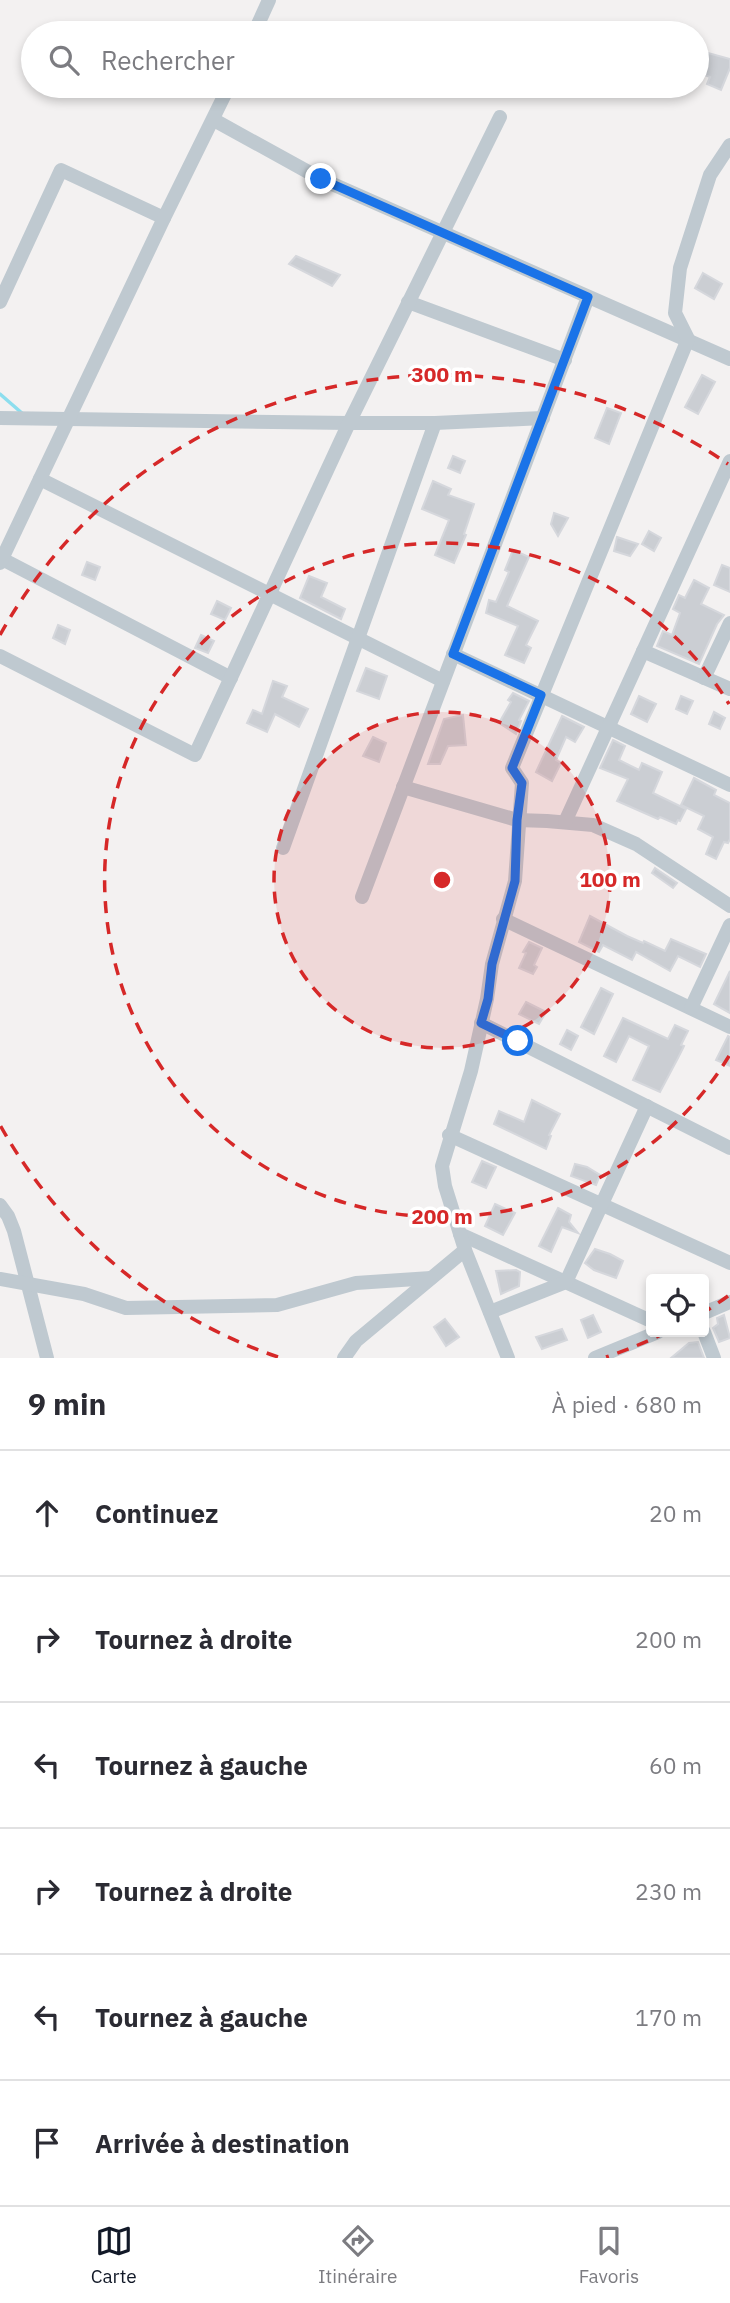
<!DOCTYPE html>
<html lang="fr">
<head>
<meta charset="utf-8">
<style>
  :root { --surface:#fff; --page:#f2f2f3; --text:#2b2b33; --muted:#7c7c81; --line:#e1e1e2; --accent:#111827 }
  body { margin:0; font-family:"IBM Plex Sans",sans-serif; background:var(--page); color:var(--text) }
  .controls { position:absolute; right:21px; bottom:21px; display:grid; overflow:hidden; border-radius:7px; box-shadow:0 4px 10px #0003 }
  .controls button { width:63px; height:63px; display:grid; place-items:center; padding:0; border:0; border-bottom:2px solid var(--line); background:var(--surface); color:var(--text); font:35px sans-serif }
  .stop { position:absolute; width:21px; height:21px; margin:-16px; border:5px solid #1a73e8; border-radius:50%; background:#fff }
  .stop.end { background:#1a73e8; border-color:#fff; box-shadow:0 2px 7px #0008 }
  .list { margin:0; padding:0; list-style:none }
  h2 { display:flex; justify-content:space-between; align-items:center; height:91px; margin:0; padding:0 28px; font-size:30px }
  h2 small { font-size:23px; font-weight:400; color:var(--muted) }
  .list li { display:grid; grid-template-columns:46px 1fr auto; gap:21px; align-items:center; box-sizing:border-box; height:126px; padding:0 28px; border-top:2px solid var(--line) }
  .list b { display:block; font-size:26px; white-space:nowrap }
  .list em { font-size:23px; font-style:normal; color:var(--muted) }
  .icon { flex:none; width:38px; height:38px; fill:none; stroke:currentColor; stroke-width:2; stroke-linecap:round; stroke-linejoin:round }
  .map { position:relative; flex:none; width:730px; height:1358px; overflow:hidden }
  .search { position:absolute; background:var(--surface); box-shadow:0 4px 10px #0003; left:21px; right:21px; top:21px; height:77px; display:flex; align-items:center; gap:18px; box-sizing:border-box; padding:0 24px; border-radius:38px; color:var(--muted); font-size:26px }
  .sheet { height:847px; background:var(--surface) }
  nav { display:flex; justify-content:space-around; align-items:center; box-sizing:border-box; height:98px; border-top:2px solid var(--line); background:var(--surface); font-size:19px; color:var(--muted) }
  nav a { display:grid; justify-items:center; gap:4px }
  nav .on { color:var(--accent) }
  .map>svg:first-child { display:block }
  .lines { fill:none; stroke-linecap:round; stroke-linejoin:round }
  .stream { stroke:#8cdeee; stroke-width:3.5 }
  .building { fill:#cbced3; stroke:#d5d7dc; stroke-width:2 }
  .street { stroke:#bfc9d0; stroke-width:14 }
  .route { stroke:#1a73e8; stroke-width:9 }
  .ring { fill:none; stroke:#d62828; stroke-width:3.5; stroke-dasharray:12 9 }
  .centre { fill:#d62828; stroke:#fff; stroke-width:3.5 }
  .ring-label { font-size:21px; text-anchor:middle; font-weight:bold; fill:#d62828; stroke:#fff; stroke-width:7; stroke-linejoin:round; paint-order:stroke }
</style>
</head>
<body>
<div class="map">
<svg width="730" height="1358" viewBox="0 0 730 1358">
  <rect width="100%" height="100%" fill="#f3f1f1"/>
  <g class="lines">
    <path class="stream" d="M0 394 23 414"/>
  </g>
  <g class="building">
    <path d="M697 50 730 59V68L721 90 707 84 710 77 697 72Z"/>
    <path d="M296 256 340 275 332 286 289 264Z"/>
    <path d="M703 273 722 284 714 299 695 288Z"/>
    <path d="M702 375 715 382 698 414 685 407Z"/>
    <path d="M607 408 621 413 609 444 595 438Z"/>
    <path d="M453 456 465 461 460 473 448 468Z"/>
    <path d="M433 481 451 489 448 495 474 504 464 534 466 535 454 563 435 555 449 520 422 509Z"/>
    <path d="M554 513 568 518 558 536 551 524Z"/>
    <path d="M649 531 661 538 654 551 642 544Z"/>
    <path d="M617 537 638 544 630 556 614 551Z"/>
    <path d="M513 550 529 557 507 606 538 621 526 645 531 648 524 663 505 655 518 626 486 613 489 600 496 602 509 572 505 570Z"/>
    <path d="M87 562 100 567 95 580 82 575Z"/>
    <path d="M722 565 730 568V592L714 585Z"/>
    <path d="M309 576 327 583 321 597 345 609 341 619 300 598Z"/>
    <path d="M694 580 709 588 701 604 724 615 717 624 699 664 657 646 663 631 672 635 680 613 673 609 679 595 685 598Z"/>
    <path d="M217 601 231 608 225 620 211 614Z"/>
    <path d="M58 625 70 630 65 644 53 638Z"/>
    <path d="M201 635 214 641 208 653 195 648Z"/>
    <path d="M366 668 387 676 379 699 357 691Z"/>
    <path d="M273 681 287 686 282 697 308 709 299 727 275 714 267 732 247 723 253 710 262 714Z"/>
    <path d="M513 693 529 701 519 720 521 721 516 734 499 723 511 702 508 700Z"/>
    <path d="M639 696 656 704 647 722 631 714Z"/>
    <path d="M681 696 693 701 687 714 676 709Z"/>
    <path d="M714 712 725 718 720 729 709 724Z"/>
    <path d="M463 715 466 745 448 746 440 764H428L444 719Z"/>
    <path d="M562 716 584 727 575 742 566 737 556 760 561 763 552 781 536 772Z"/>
    <path d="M373 737 386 743 379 762 363 756Z"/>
    <path d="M613 740 625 746 619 760 639 770 642 763 662 772 653 793 686 809 680 821 678 820 676 824 660 817 658 819 617 801 628 779 600 768Z"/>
    <path d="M694 778 716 790 714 795 730 803V839L728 843 724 842 716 859 706 854 713 837 698 829 704 816 681 805Z"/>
    <path d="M655 868 677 883 673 888 652 873Z"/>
    <path d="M590 916 627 936 643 943 644 941 665 951 671 939 706 954 700 967 678 956 670 971 636 952 632 960 603 945 599 952 579 942Z"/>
    <path d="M529 942 542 948 534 965 537 967 533 974 519 968 526 953 523 952Z"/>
    <path d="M730 971V1013L714 1004Z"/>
    <path d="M601 988 613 994 594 1034 581 1027Z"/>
    <path d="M526 1002 546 1012 539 1024 519 1014Z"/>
    <path d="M623 1018 668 1039 675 1025 688 1031 681 1045 684 1046 678 1058 660 1092 633 1080 649 1046 629 1036 616 1062 604 1056Z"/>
    <path d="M567 1030 578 1036 571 1050 560 1044Z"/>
    <path d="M728 1036 730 1037V1066L716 1060Z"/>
    <path d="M532 1100 560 1114 549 1135 551 1136 546 1149 494 1124 499 1111 524 1122Z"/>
    <path d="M482 1161 496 1167 486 1188 472 1182Z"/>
    <path d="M575 1164 587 1167 600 1175 596 1185 571 1176Z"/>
    <path d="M495 1204 515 1213 503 1235 485 1226Z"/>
    <path d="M558 1208 571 1215 569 1222 578 1233 562 1227 551 1252 539 1246Z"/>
    <path d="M595 1249 610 1254 623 1261 616 1278 594 1270 585 1263Z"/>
    <path d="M516 1270 520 1272 519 1286 501 1294 496 1271Z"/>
    <path d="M593 1315 601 1332 588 1338 581 1320Z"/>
    <path d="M724 1315 730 1338 719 1342 713 1328 718 1324 717 1318Z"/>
    <path d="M445 1319 459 1337 446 1346 434 1327Z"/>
    <path d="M562 1329 567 1340 542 1349 536 1337Z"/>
    <path d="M698 1342 704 1358H671L689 1343Z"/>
  </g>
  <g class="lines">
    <g class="street">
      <path d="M254 33 269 0"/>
      <path d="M214 120 321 179 730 359"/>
      <path d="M0 302 61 170 164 218"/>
      <path d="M408 302 565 360"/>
      <path d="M0 418 349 423H435L543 418"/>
      <path d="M40 479 443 681"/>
      <path d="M2 559 231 678"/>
      <path d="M0 563 164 218 229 86"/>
      <path d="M643 651 730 689"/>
      <path d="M453 654 730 785"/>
      <path d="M0 656 195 755 349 423 500 117"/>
      <path d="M704 678 730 623"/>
      <path d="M403 787 517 820 547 821 593 825 636 844 730 906"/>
      <path d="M565 822 730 461"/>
      <path d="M283 848 435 423"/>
      <path d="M362 897 588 297"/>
      <path d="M503 919 730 1027"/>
      <path d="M691 1008 730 925"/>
      <path d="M481 1023 730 1148"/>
      <path d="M449 1135 730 1263"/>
      <path d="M0 1205 8 1216 14 1231 47 1358"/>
      <path d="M460 1234 651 1321"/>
      <path d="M0 1279 84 1294 126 1308 277 1305 356 1283 431 1278"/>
      <path d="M490 1312 566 1282 647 1106"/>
      <path d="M704 1313 730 1302"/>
      <path d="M704 1332 714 1358"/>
      <path d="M344 1358 356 1341 465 1250"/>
      <path d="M508 1358 465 1250 445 1186 442 1166 471 1071 487 999 492 964 515 881 522 783 512 768 688 339 675 313 680 268 710 175 730 145"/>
      <path d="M595 1358 658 1332"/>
    </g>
  </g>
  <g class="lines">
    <path class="route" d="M321 179 588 297 453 654 541 695 512 768 522 783 517 820 515 881 492 964 488 999 481 1023 518 1041"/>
  </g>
  <circle cx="442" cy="880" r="168" fill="#d62828" fill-opacity=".12"/>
  <g class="ring">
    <circle cx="442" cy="880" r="168"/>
    <path d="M729 1056A337 337 0 1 1 729 704"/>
    <path d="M728 1296A505 505 0 0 1 706 1311M667 1332A505 505 0 0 1 606 1357M278 1357A505 505 0 0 1 0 1125M0 635A505 505 0 0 1 728 464"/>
  </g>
  <circle cx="442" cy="880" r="10" class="centre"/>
  <g class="ring-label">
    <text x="442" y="382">300 m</text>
    <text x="610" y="887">100 m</text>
    <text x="442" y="1224">200 m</text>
  </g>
</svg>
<div class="controls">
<button><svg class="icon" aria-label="locate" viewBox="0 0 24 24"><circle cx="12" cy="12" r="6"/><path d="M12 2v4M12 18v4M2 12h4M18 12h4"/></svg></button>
</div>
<div class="stop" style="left:518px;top:1041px"></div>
<div class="stop end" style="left:321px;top:179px"></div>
<div class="search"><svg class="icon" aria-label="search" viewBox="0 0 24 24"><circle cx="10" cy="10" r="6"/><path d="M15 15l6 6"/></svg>Rechercher</div>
</div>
<section class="sheet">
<h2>9 min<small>À pied · 680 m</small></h2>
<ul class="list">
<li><svg class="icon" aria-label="ahead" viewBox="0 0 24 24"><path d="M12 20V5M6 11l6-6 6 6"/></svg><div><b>Continuez</b></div><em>20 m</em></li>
<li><svg class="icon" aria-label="right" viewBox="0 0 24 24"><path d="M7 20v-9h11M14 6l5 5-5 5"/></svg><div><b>Tournez à droite</b></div><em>200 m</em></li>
<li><svg class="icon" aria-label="left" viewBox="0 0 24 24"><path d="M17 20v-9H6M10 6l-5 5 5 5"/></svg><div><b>Tournez à gauche</b></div><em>60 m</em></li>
<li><svg class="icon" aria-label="right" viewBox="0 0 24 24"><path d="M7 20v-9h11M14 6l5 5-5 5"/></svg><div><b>Tournez à droite</b></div><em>230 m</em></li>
<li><svg class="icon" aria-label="left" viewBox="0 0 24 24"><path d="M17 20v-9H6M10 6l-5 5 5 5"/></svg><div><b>Tournez à gauche</b></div><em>170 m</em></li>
<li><svg class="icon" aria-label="arrive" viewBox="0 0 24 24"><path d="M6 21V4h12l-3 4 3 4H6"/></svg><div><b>Arrivée à destination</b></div></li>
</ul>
</section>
<nav>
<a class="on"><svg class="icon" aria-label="map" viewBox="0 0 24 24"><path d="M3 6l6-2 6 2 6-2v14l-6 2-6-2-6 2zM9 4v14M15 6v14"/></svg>Carte</a>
<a><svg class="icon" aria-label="directions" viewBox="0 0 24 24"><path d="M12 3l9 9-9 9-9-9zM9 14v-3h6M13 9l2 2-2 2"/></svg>Itinéraire</a>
<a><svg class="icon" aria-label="saved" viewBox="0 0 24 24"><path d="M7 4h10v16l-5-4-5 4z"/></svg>Favoris</a>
</nav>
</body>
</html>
